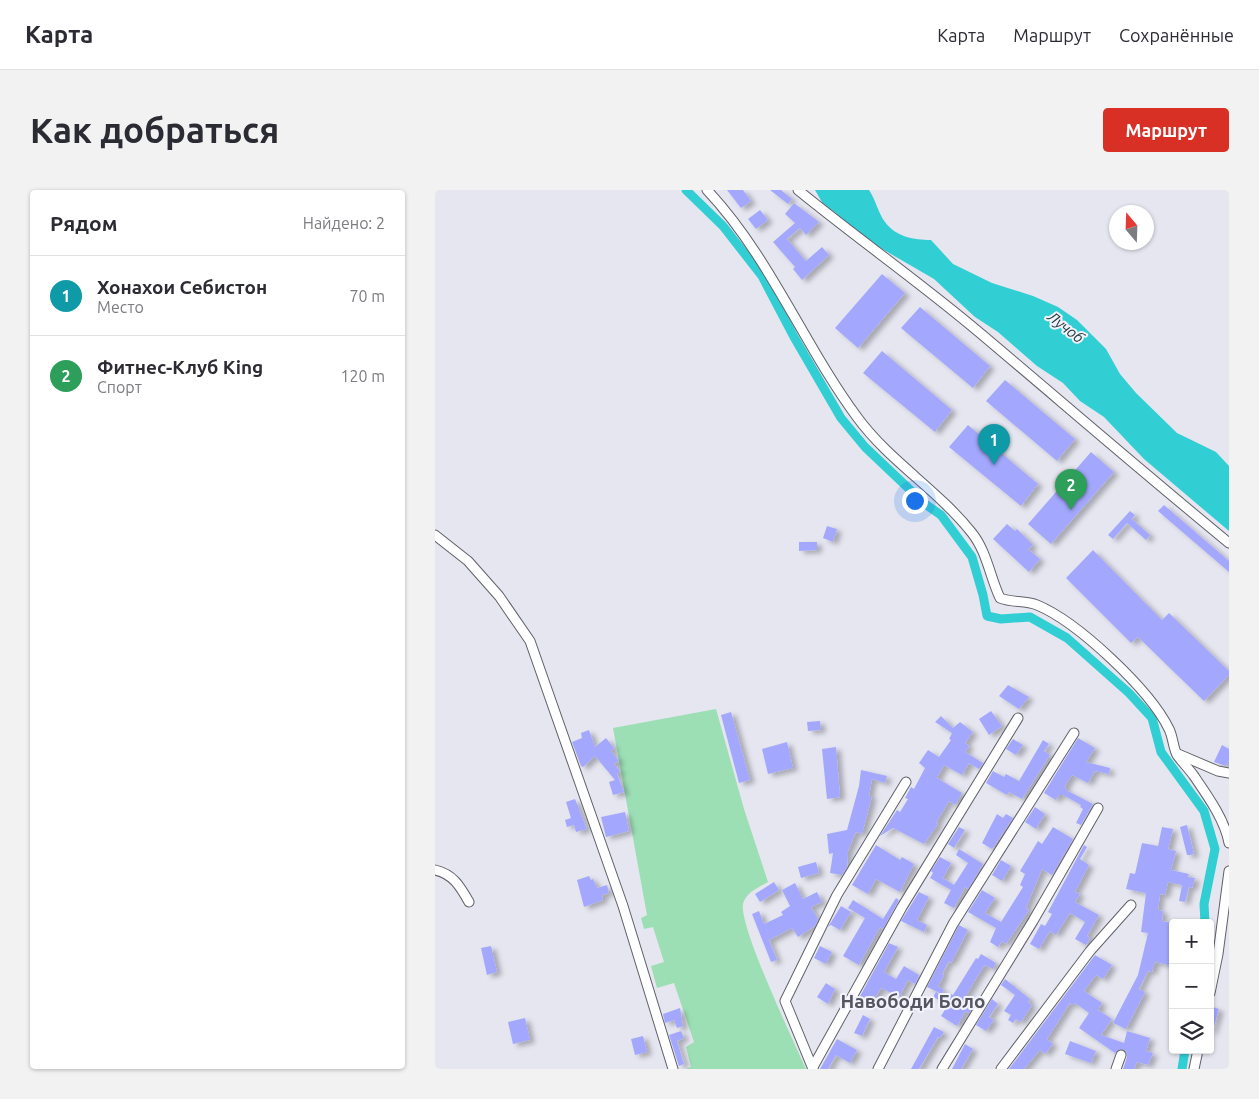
<!DOCTYPE html>
<html lang="ru">
<head>
<meta charset="utf-8">
<style>
  :root { --surface:#fff; --page:#f2f2f3; --text:#2b2b33; --muted:#7c7c81; --line:#e1e1e2; --accent:#d93025 }
  body { margin:0; font-family:Ubuntu,sans-serif; background:var(--page); color:var(--text) }
  .controls { position:absolute; right:15px; bottom:15px; display:grid; overflow:hidden; border-radius:5px; box-shadow:0 1px 4px #0004 }
  .controls button { width:45px; height:45px; display:grid; place-items:center; padding:0; border:0; border-bottom:1px solid var(--line); background:var(--surface); color:var(--text); font:25px sans-serif }
  .compass { position:absolute; left:674px; top:15px; width:45px; height:45px; border-radius:50%; background:var(--surface); box-shadow:0 1px 4px #0004; rotate:341deg }
  .you { position:absolute; left:479px; top:310px; width:18px; height:18px; margin:-12px; border:4px solid #fff; border-radius:50%; background:#1a73e8; box-shadow:0 0 0 8px #1a73e833 }
  .badge { display:grid; place-items:center; width:32px; height:32px; border-radius:50%; background:var(--accent); color:#fff; font-size:16px; font-weight:700 }
  .pin { position:absolute; translate:-50% -41px; filter:drop-shadow(0 1px 2px #0008) }
  .pin::after { content:''; position:absolute; top:26px; width:18px; height:15px; background:inherit; clip-path:polygon(0 0,100% 0,50% 100%) }
  .list { margin:0; padding:0; list-style:none }
  h2 { display:flex; justify-content:space-between; align-items:center; height:65px; margin:0; padding:0 20px; font-size:21px }
  h2 small { font-size:16px; font-weight:400; color:var(--muted) }
  .list li { display:grid; grid-template-columns:32px 1fr auto; gap:15px; align-items:center; box-sizing:border-box; height:80px; padding:0 20px; border-top:1px solid var(--line) }
  .list b { display:block; font-size:19px; white-space:nowrap }
  .list p { margin:0; font-size:16px; white-space:nowrap; color:var(--muted) }
  .list em { font-size:16px; font-style:normal; color:var(--muted) }
  .icon { flex:none; width:28px; height:28px; fill:none; stroke:currentColor; stroke-width:2; stroke-linecap:round; stroke-linejoin:round }
  .map { position:relative; flex:none; width:794px; height:879px; overflow:hidden; border-radius:5px }
  header { display:flex; align-items:center; gap:30px; box-sizing:border-box; height:70px; padding:0 25px; background:var(--surface); border-bottom:1px solid var(--line) }
  header strong { font-size:24px }
  nav { display:flex; gap:28px; margin-inline-start:auto; font-size:18px }
  .intro { display:flex; align-items:center; justify-content:space-between; box-sizing:border-box; height:120px; padding:0 30px }
  h1 { margin:0; font-size:35px }
  .button { padding:12px 22px; border-radius:5px; background:var(--accent); color:#fff; font-size:18px; font-weight:700 }
  main { display:flex; gap:30px; padding:0 30px }
  aside { flex:1; background:var(--surface); border-radius:5px; box-shadow:0 1px 4px #0004 }
  .map>svg:first-child { display:block }
  .green { fill:#9cdfb5 }
  .water { fill:#31ced4 }
  .lines { fill:none; stroke-linecap:round; stroke-linejoin:round }
  .canal { stroke:#31ced4; stroke-width:9 }
  .building { fill:#a3a8fe; filter:url(#shadow) }
  .street-casing { stroke:#606169; stroke-width:11 }
  .street { stroke:#fff; stroke-width:9 }
  .labels { text-anchor:middle; dominant-baseline:central; stroke-width:4; stroke-linejoin:round; paint-order:stroke }
  .water-label { font-size:15px; font-style:italic; fill:#213a3b; stroke:#f2f3fd }
  .district-label { font-size:19px; font-weight:bold; fill:#54555d; stroke:#f2f3fd }
</style>
</head>
<body>
<header>
<strong>Карта</strong>
<nav><a>Карта</a><a>Маршрут</a><a>Сохранённые</a></nav>
</header>
<div class="intro"><h1>Как добраться</h1><a class="button">Маршрут</a></div>
<main>
<aside>
<h2>Рядом<small>Найдено: 2</small></h2>
<ul class="list">
<li><span class="badge" style="background:#0f9aa8">1</span><div><b>Хонахои Себистон</b><p>Место</p></div><em>70 m</em></li>
<li><span class="badge" style="background:#2e9e5b">2</span><div><b>Фитнес-Клуб King</b><p>Спорт</p></div><em>120 m</em></li>
</ul>
</aside>
<div class="map">
<svg width="794" height="879" viewBox="0 0 794 879">
  <defs>
    <filter id="shadow"><feDropShadow dx="5" dy="3" stdDeviation="2.5" flood-color="#0004"/></filter>
  </defs>
  <rect width="100%" height="100%" fill="#e5e6f0"/>
  <path class="green" d="M281 519 309 619 333 692C323 698 311 702 308 714 304 737 359 852 371 879H251L256 877 251 857 259 852 239 793 222 798 216 776 229 772 218 737 209 739 206 728 212 725 178 538Z"/>
  <path class="water" d="M380 0H434C441 10 443 23 450 32 461 47 479 50 496 50L518 74 557 93 598 106 623 117 642 130 671 159 685 184 701 203 742 243 781 262 794 276V341L709 269 669 227 645 211 628 193 602 176 563 142 540 127 499 89 411 38 401 23 388 14Z"/>
  <g class="lines">
    <g class="canal">
      <path d="M251 0 288 36 327 86 359 147 406 228 430 257 490 314 506 325 537 367 548 405 552 426 566 429 595 427 632 448 694 503 717 528 726 562 769 621 780 659 769 714 770 733"/>
      <path d="M747 879 750 860"/>
    </g>
  </g>
  <g class="building">
    <path d="M292 0H308L316 11 306 18Z"/>
    <path d="M335 0H346L357 9 353 14Z"/>
    <path d="M359 13 384 32 371 45 365 38 352 49 371 71 387 57 394 65 367 90 358 79 360 77 338 52 360 33 350 24Z"/>
    <path d="M325 20 333 30 321 39 313 29Z"/>
    <path d="M447 84 470 103 423 158 400 138Z"/>
    <path d="M485 117 555 176 538 198 466 138Z"/>
    <path d="M447 161 517 220 500 242 428 183Z"/>
    <path d="M570 190 640 249 622 271 551 211Z"/>
    <path d="M533 235 603 294 586 316 514 257Z"/>
    <path d="M656 262 679 282 616 354 593 334Z"/>
    <path d="M729 315 794 371V382L723 321Z"/>
    <path d="M695 321 700 325 697 329 715 345 711 350 692 333 678 349 673 345Z"/>
    <path d="M572 334 580 341 582 339 598 355 593 359 605 369 594 382 558 349Z"/>
    <path d="M392 336 402 339 398 352 388 348Z"/>
    <path d="M364 352H382V360L364 361Z"/>
    <path d="M658 360 727 430 734 423 794 481V485L769 511 703 447 696 453 631 388Z"/>
    <path d="M573 495 594 507 584 519 564 506Z"/>
    <path d="M556 521 567 536 554 545 544 529Z"/>
    <path d="M296 522 315 590 304 593 286 525Z"/>
    <path d="M506 526 518 538 525 532 538 542 530 553 534 556 530 562 548 573 544 579 534 573 527 585 509 575 502 588 527 603 520 615 514 611 501 633 503 634 489 654 458 638 445 646 462 620 465 622 473 609 470 608 476 597 479 599 490 578 484 573 493 560 504 567 516 550 514 549 517 543 500 532Z"/>
    <path d="M385 531 386 540 373 541 372 532Z"/>
    <path d="M154 540 160 557 171 548 179 558 176 561 184 571 179 574 185 581 182 584 189 602 178 605 174 592 180 590 160 566 148 577 146 576 137 552 147 548 146 543Z"/>
    <path d="M643 548 660 558 651 572 675 578 674 584 660 581 653 593 637 585 630 596 631 600 658 614 646 635 641 633 648 619 645 617 646 615 628 605H624L621 610 609 603Z"/>
    <path d="M578 549 588 555 581 565 571 559Z"/>
    <path d="M608 550 614 554 609 561 615 565 587 609 574 602 572 605 551 593 558 581 569 587 571 584 584 591Z"/>
    <path d="M352 552 358 578 333 584 327 559Z"/>
    <path d="M787 555 794 559V570L791 576 779 572Z"/>
    <path d="M401 557 405 607 392 609 387 559Z"/>
    <path d="M426 580 452 586 450 593 437 589 434 606H437L427 644 421 642 413 661 412 677 407 685 395 683 398 663 394 664 392 644 412 640 424 596Z"/>
    <path d="M140 609 152 639 141 642 139 635 132 637 130 630 136 628 131 612Z"/>
    <path d="M600 617 610 624 601 639 590 632Z"/>
    <path d="M190 622 194 641 171 647 166 627Z"/>
    <path d="M562 624 568 628 571 624 578 628 557 659 547 653Z"/>
    <path d="M752 635 759 664 755 665H752L745 637Z"/>
    <path d="M524 637 530 640 519 658 513 654Z"/>
    <path d="M618 637 638 649 617 685 607 679 591 718 594 720 571 754 567 751 563 757 555 752 561 738 533 722 547 700 560 708 550 723 566 732 588 697 585 695 590 684 585 681 603 651 607 654Z"/>
    <path d="M727 637 738 639 733 659 741 661 736 680 754 684 753 687 760 688 757 698 754 697 750 712 744 711 747 695 733 692 730 705 725 704 723 720 728 721 727 731 738 733V776L720 772 717 782 713 781 704 799 710 802 691 839 678 833 703 785 713 743 706 742 711 703 691 699 695 683 700 684 707 653 723 656Z"/>
    <path d="M441 655 465 670 467 667 479 674 465 702 441 689 433 704 417 695Z"/>
    <path d="M649 655 652 657 645 669 654 675 640 702 645 704 640 712 664 725 652 746 655 748 651 755 640 749 650 732 635 723 621 745 615 741 604 759 595 754 606 734 610 736 617 724 613 722Z"/>
    <path d="M524 659 548 674 533 699 530 697 519 718 509 713 516 700 495 688 498 683 496 681 505 667 516 673 508 688 519 695 533 673 521 665Z"/>
    <path d="M566 670 576 676 567 691 557 685Z"/>
    <path d="M381 672 384 683 366 688 363 677Z"/>
    <path d="M154 686 156 690 158 689 162 698 172 695 174 703 167 705 168 710 149 717 142 690Z"/>
    <path d="M339 692 344 700 325 712 320 704Z"/>
    <path d="M360 693 368 709 382 702 387 712 376 717 383 729 380 736 363 747 357 738 334 750 342 770 336 772 317 724 324 721 329 734 348 725 346 722 355 716 347 700Z"/>
    <path d="M484 702 494 707 482 730 492 735 489 742 466 731Z"/>
    <path d="M461 708 464 710 448 739 445 737 424 775 408 766 430 728 413 718 418 710 448 729Z"/>
    <path d="M406 716 416 722 405 740 396 735 393 737Z"/>
    <path d="M524 735 533 740 516 773 514 771 507 784 509 785 503 796 509 800 507 804 492 797Z"/>
    <path d="M454 753 463 757 449 782 461 789 469 776 484 785 480 794 473 790 464 807 446 798 436 815 424 808Z"/>
    <path d="M56 756 62 782 52 785 46 758Z"/>
    <path d="M385 756 397 762 391 774 379 768Z"/>
    <path d="M546 764 561 773 558 779 550 775 542 787 528 811 538 817 534 823 531 821 522 836 506 826 513 815 498 807 501 802 514 808 516 804 518 805 541 768 543 769Z"/>
    <path d="M660 765 677 775 668 789 661 785 649 801 667 813 663 820 677 829 666 845 689 853 692 841 715 848 711 861 718 863 713 875 702 872 699 879H688L692 867 691 861 685 859 680 863 644 838 654 823 640 813 638 815 635 813 612 849 618 854 610 864 605 860 589 879H574Z"/>
    <path d="M570 789 595 809 593 812 597 815 586 832 581 829 578 833 573 830 576 825 569 821 580 805 566 795Z"/>
    <path d="M391 793 400 799 393 814 382 807Z"/>
    <path d="M557 809 563 814 554 827 559 830 551 841 541 835Z"/>
    <path d="M775 816 784 819 777 843 775 842Z"/>
    <path d="M245 818 248 836 242 838 239 830 230 833 228 824Z"/>
    <path d="M428 825 435 829 427 846 419 843Z"/>
    <path d="M90 828 95 850 78 854 73 832Z"/>
    <path d="M499 837 509 842 505 848 503 847 484 879H476Z"/>
    <path d="M246 841 249 848 242 851 249 874 244 876 234 845Z"/>
    <path d="M208 846 212 862 200 865 196 849Z"/>
    <path d="M402 849 422 860 415 873 401 865 393 879H385Z"/>
    <path d="M635 851 661 861 656 873 630 864Z"/>
    <path d="M530 854 538 859 526 879H517Z"/>
  </g>
  <g class="lines">
    <g class="street-casing">
      <g id="street">
        <path d="M272 0C335 67 368 154 422 227 454 271 503 300 537 343 552 362 555 387 565 408 577 413 590 410 602 415 643 432 715 500 734 539 738 547 738 557 742 565 747 572 754 579 759 586 772 605 790 630 794 653"/>
        <path d="M363 0C423 49 486 93 545 143 628 213 710 284 794 353"/>
        <path d="M0 345 33 371 64 406 95 451 188 716 238 879"/>
        <path d="M743 564 783 581 794 583"/>
        <path d="M0 680C18 684 25 696 34 712"/>
        <path d="M775 803 783 764 794 681"/>
        <path d="M378 877 467 717 583 528"/>
        <path d="M378 879 350 811 402 705 471 592"/>
        <path d="M443 879 518 734 639 543"/>
        <path d="M507 879 598 731 663 618"/>
        <path d="M566 879 655 761 696 715"/>
        <path d="M681 879 686 865"/>
        <path d="M759 879 763 860"/>
      </g>
    </g>
    <use href="#street" class="street"/>
  </g>
  <g class="labels">
    <g class="water-label">
      <text transform="translate(631 137) rotate(38)">Лучоб</text>
    </g>
    <g class="district-label">
      <text x="478" y="811">Навободи Боло</text>
    </g>
  </g>
</svg>
<div class="controls">
<button>+</button>
<button>−</button>
<button><svg class="icon" aria-label="layers" viewBox="0 0 24 24"><path d="M12 4l9 5-9 5-9-5zM3 14l9 5 9-5"/></svg></button>
</div>
<svg class="compass" viewBox="-18 -18 36 36"><path d="M0-13l5 13h-10z" fill="#e53935"/><path d="M0 13l5-13h-10z" fill="#7c7c81"/></svg>
<div class="you"></div>
<div class="pin badge" style="left:559px;top:275px;background:#0f9aa8">1</div>
<div class="pin badge" style="left:636px;top:320px;background:#2e9e5b">2</div>
</div>
</main>
</body>
</html>
